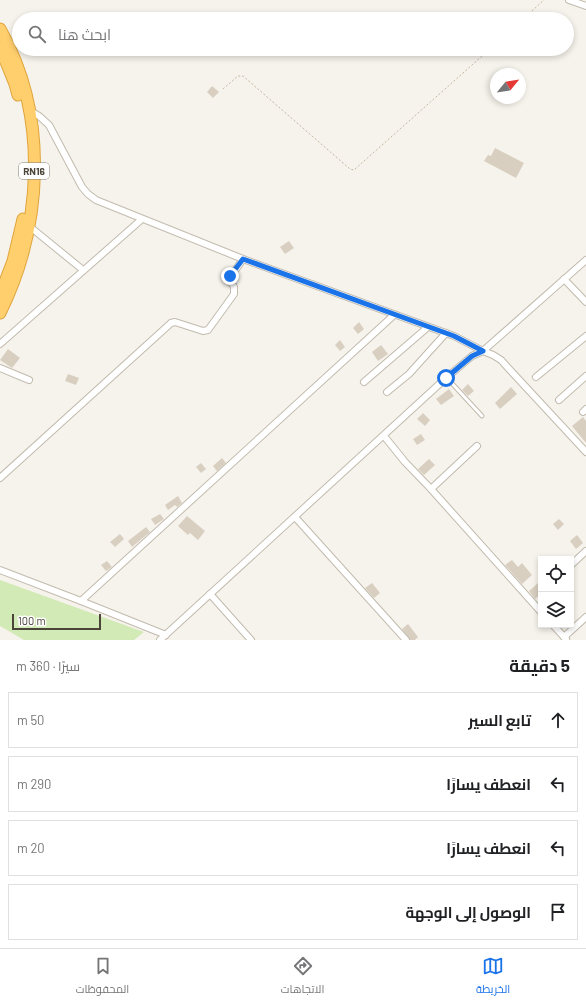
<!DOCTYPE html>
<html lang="ar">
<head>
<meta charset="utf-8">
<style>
  :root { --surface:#fff; --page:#f6f6f6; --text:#202124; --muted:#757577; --line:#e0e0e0; --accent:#1a73e8 }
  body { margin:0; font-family:Barlow,Cairo,sans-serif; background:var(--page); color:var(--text); direction:rtl }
  .controls { position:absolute; right:12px; bottom:12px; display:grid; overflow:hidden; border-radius:0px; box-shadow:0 2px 6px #0003 }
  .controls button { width:36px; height:36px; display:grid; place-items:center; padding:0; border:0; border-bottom:1px solid var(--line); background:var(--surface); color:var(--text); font:20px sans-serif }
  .compass { position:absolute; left:490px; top:68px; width:36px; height:36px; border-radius:50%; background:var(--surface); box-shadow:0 2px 6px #0003; rotate:60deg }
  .scale { position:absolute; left:12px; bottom:10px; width:89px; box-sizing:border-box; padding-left:4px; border:2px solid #4b4439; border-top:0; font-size:11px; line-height:14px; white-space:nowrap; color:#4b4439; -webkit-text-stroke:3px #fff; paint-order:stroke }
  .stop { position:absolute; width:12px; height:12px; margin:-9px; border:3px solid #1a73e8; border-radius:50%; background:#fff }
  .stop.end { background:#1a73e8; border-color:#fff; box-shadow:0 1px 4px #0008 }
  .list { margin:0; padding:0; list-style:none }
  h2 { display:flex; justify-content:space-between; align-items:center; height:52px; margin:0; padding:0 16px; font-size:17px }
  h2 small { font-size:13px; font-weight:400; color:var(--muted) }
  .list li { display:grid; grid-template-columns:26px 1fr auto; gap:12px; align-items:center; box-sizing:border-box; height:56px; margin:0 8px 8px; padding:0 8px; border:1px solid var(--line); border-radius:0px }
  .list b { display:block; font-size:15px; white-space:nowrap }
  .list em { font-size:13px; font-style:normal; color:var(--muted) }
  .icon { flex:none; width:22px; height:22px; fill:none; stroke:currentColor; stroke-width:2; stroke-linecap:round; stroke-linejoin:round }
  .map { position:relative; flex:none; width:586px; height:640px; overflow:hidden; direction:ltr }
  .search { position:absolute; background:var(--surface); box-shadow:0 2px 6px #0003; left:12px; right:12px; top:12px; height:44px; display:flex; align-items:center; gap:10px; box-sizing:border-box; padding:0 14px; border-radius:22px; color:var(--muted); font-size:15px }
  .sheet { height:308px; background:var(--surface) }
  nav { display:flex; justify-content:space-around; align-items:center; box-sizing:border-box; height:56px; border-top:1px solid var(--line); background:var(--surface); font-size:11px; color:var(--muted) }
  nav a { display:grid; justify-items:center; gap:2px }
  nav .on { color:var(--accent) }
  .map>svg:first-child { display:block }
  .green { fill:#d2eab5 }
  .building { fill:#d8cfc1 }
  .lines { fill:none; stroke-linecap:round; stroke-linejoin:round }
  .lane-casing { stroke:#c2bbae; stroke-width:5 }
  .street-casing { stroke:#c2bbae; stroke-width:8 }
  .highway-casing { stroke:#e0a43c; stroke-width:13 }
  .path { stroke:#c4b79f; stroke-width:1; stroke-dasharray:2 2; stroke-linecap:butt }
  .lane { stroke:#fff; stroke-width:3 }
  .street { stroke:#fff; stroke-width:6 }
  .highway { stroke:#ffcf6e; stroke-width:11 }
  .route { stroke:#1a73e8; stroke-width:5 }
  .labels { text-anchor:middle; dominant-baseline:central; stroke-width:3; stroke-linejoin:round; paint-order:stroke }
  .shield { fill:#fff; stroke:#817c74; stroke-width:1 }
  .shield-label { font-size:10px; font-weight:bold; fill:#4b4439 }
</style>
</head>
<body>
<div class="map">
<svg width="586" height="640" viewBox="0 0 586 640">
  <rect width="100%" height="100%" fill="#f6f3ec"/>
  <path class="green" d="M0 580 144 632 134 640H24L0 626Z"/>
  <g class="building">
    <path d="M212 86 219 92 213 98 207 92Z"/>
    <path d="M495 148 524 163 516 178 484 161 488 155 491 156Z"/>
    <path d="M289 241 294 248 285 254 280 247Z"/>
    <path d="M359 322 364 329 358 334 353 328Z"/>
    <path d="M340 340 345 347 340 351 335 345Z"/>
    <path d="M381 345 388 354 378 361 372 352Z"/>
    <path d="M8 349 20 358 12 368 0 360Z"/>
    <path d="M68 374 79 378 76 385 65 381Z"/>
    <path d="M468 384 474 391 468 396 462 390Z"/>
    <path d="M511 387 517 394 500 409 495 403Z"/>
    <path d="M449 389 454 396 441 405 436 399Z"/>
    <path d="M423 413 430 420 425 426 417 419Z"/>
    <path d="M583 417 586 421V443L572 426Z"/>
    <path d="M421 434 425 440 417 445 413 439Z"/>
    <path d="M222 458 226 463 217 471 213 466Z"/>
    <path d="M429 459 435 465 424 475 418 469Z"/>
    <path d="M201 463 206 469 201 473 196 467Z"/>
    <path d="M178 496 182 503 177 507 175 505 168 510 165 505Z"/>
    <path d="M160 514 164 519 155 525 151 519Z"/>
    <path d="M187 516 205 531 198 540 190 533 188 535 178 526Z"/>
    <path d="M559 519 564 524 558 530 553 524Z"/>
    <path d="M146 527 150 532 132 547 128 541Z"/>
    <path d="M120 534 124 539 115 547 110 542Z"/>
    <path d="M577 535 583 543 576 549 570 541Z"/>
    <path d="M512 560 518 567 522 563 532 575 522 584 505 565Z"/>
    <path d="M107 561 112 567 106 571 101 565Z"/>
    <path d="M372 583 380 593 374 598 365 588Z"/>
    <path d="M538 583 541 586V594L535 599 529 591Z"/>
    <path d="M408 624 418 637 415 640H410L402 629Z"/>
  </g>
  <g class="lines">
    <g class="lane-casing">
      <path id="lane" d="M447 378 482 416"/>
    </g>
    <g class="street-casing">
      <g id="street">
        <path d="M569 0 586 6"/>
        <path d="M29 110 39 116 49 125 82 187 88 194 96 200 243 259 454 336 483 351 493 355 501 360 510 370 586 452"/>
        <path d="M29 226 83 270"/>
        <path d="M564 279 586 302"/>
        <path d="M0 344 142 219"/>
        <path d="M0 368 29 380"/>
        <path d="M536 377 586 336"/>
        <path d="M364 382 428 327"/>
        <path d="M387 392 409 374 446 333"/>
        <path d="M559 400 586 376"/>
        <path d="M583 412 586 409"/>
        <path d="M384 436 405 462 431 489 541 612"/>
        <path d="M0 478 171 323 175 322 203 331 208 330 234 294V287L229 279 243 259"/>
        <path d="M431 489 477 446"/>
        <path d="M295 517 406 640"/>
        <path d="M571 565 586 551"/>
        <path d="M0 570 81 601 166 635"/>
        <path d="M210 594 251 640"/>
        <path d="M81 601 394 315"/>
        <path d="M553 625 566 639"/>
        <path d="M564 637 586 617"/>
        <path d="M160 640 446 378 472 356 483 351 586 260"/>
      </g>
    </g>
    <g class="highway-casing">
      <g id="highway">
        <path d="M0 29C49 115 43 226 0 313"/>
        <path d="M0 47 15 84 18 95"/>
        <path d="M0 295 13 261 23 219"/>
      </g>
    </g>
    <g class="path">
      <path d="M523 19 544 0"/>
      <path d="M223 89 238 76H243L350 169 354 170 490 49"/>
    </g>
    <use href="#lane" class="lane"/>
    <use href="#street" class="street"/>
    <use href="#highway" class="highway"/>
  </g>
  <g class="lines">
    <path class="route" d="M230 276 243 259 454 336 483 351 472 356 446 378"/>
  </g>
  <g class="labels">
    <rect class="shield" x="19" y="163" width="30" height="16" rx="3"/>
    <g class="shield-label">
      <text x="34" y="171">RN16</text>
    </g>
  </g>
</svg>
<div class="controls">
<button><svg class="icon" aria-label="locate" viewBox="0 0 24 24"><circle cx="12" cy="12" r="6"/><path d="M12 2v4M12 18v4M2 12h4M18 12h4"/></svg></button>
<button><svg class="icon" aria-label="layers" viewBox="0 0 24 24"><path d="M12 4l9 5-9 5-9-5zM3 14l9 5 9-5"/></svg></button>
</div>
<svg class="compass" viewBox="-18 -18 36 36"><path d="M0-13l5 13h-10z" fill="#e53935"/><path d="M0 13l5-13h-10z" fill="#757577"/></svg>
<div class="scale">100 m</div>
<div class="stop" style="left:446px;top:378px"></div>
<div class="stop end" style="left:230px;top:276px"></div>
<div class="search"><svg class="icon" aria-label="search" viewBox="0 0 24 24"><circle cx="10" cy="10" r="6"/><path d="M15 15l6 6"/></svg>ابحث هنا</div>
</div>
<section class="sheet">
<h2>5 دقيقة<small>سيرًا · 360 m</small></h2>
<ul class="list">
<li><svg class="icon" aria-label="ahead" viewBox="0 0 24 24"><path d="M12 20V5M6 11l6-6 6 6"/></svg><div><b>تابع السير</b></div><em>50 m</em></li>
<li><svg class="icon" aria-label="left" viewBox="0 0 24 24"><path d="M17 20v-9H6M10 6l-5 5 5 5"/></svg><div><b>انعطف يسارًا</b></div><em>290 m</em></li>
<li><svg class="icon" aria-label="left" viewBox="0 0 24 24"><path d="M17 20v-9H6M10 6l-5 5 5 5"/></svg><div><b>انعطف يسارًا</b></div><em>20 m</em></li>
<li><svg class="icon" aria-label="arrive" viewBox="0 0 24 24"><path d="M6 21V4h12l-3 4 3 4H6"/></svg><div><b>الوصول إلى الوجهة</b></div></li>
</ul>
</section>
<nav>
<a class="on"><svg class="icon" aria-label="map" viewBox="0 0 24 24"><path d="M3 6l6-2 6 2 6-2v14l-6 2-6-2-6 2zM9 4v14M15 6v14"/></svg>الخريطة</a>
<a><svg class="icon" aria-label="directions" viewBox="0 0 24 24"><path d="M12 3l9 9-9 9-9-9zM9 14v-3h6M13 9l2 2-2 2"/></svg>الاتجاهات</a>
<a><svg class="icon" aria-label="saved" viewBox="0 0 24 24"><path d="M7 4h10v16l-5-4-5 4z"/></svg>المحفوظات</a>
</nav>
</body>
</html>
